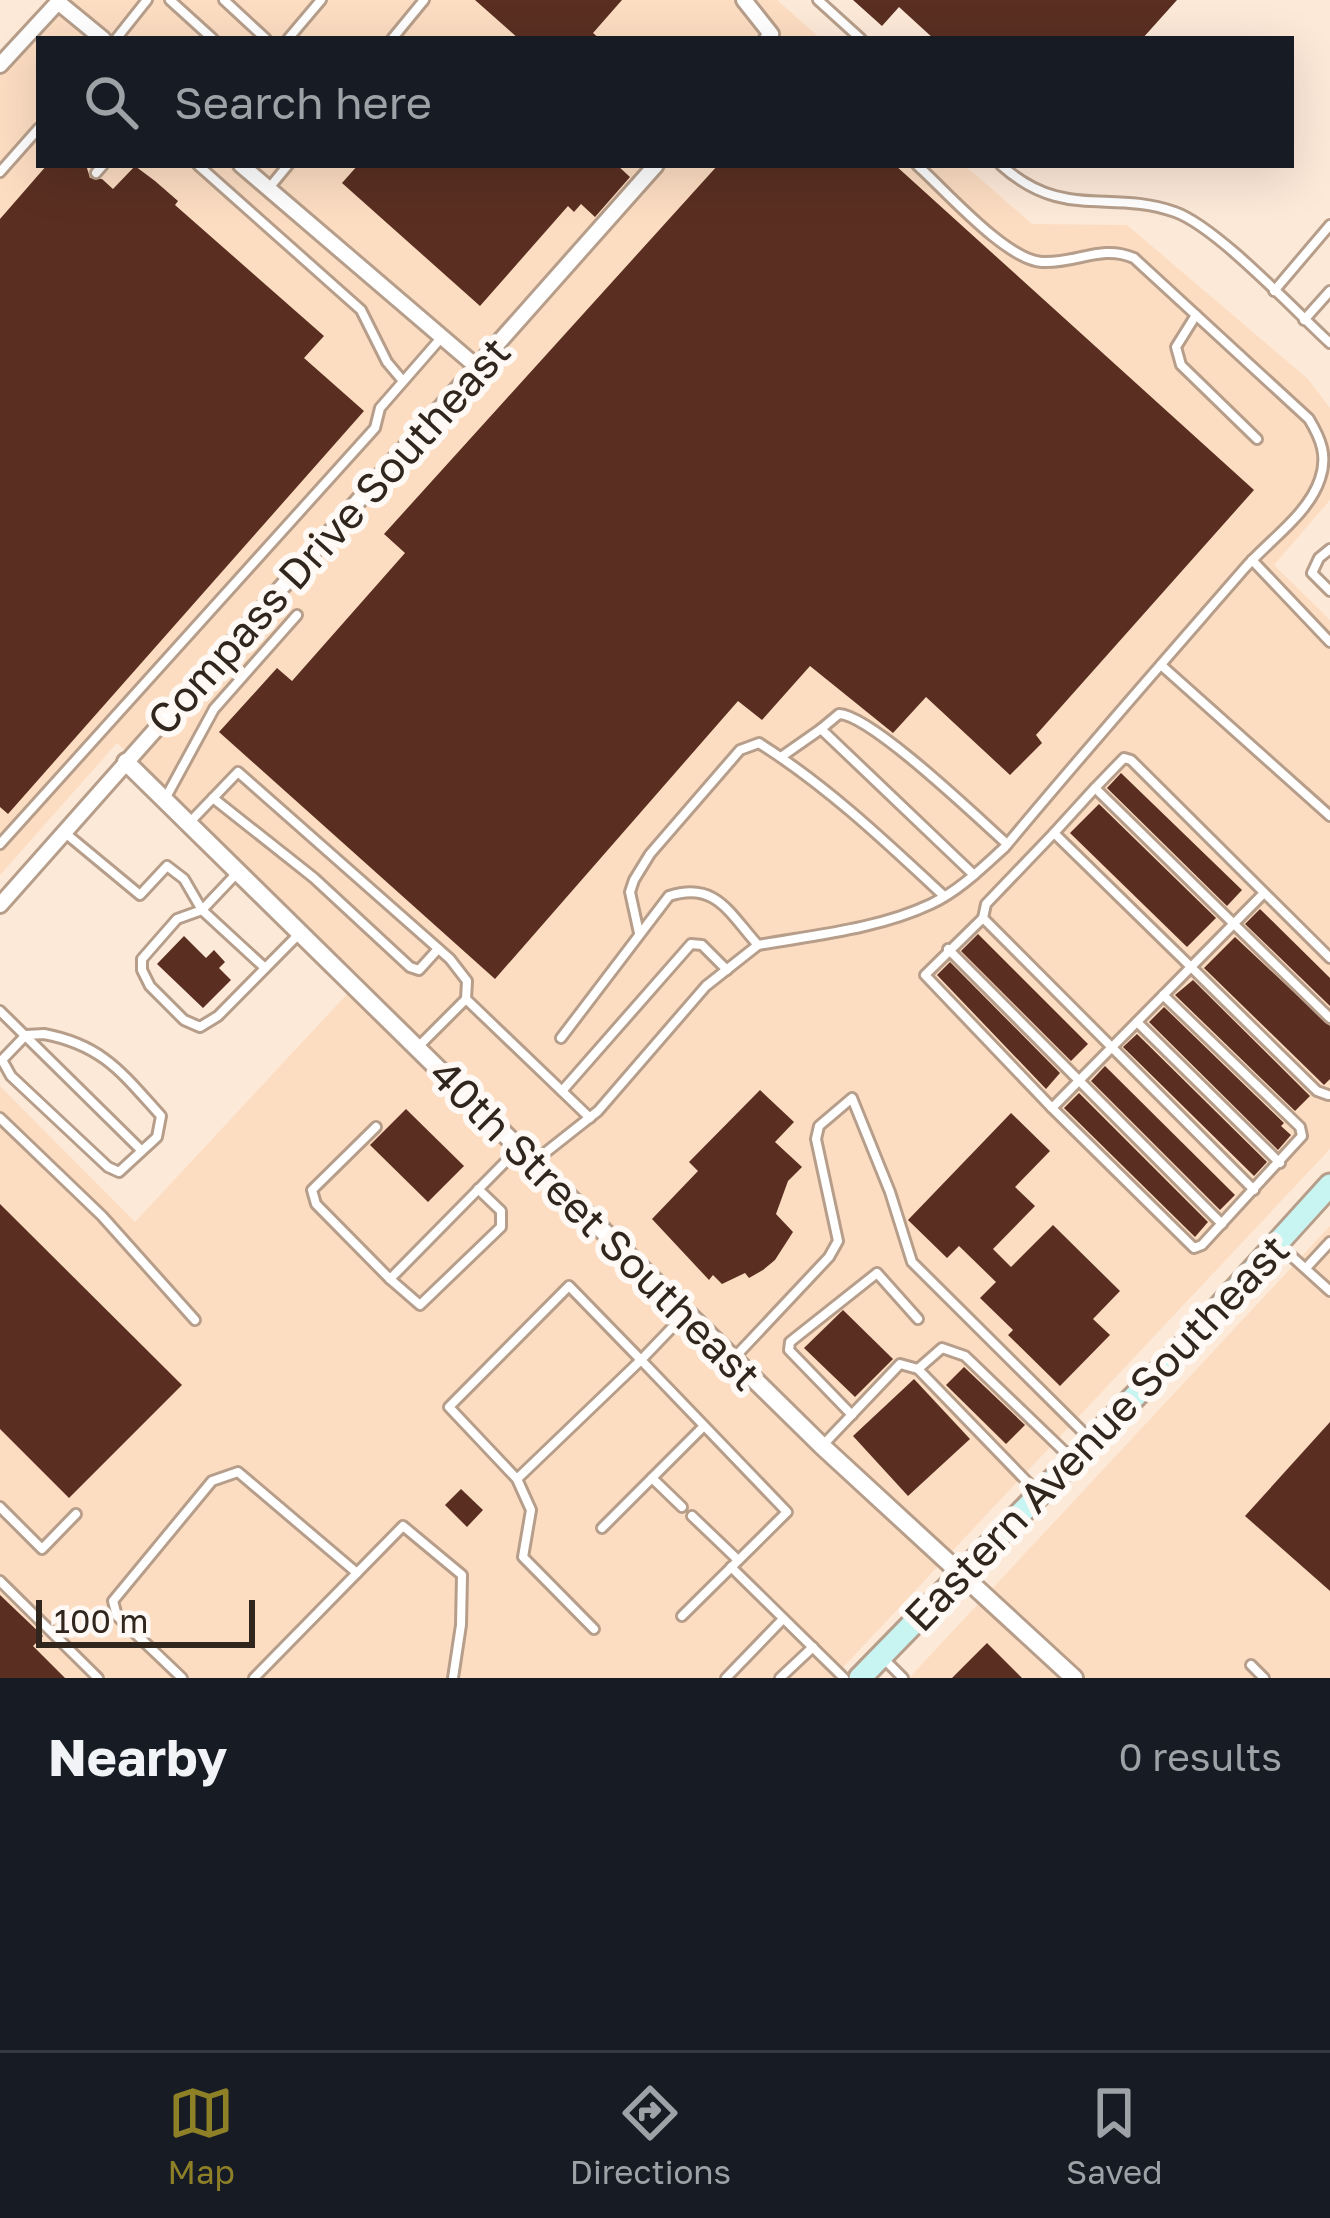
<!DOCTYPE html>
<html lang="en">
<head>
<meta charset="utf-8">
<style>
  :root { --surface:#171b24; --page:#20242c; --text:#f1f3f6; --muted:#9ea1a6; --line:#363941; --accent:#8e8027 }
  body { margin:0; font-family:"Golos Text",sans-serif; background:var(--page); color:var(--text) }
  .scale { position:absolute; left:36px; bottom:30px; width:219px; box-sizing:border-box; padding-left:12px; border:6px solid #30261e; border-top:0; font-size:33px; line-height:42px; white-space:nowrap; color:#30261e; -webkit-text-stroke:9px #fef9f5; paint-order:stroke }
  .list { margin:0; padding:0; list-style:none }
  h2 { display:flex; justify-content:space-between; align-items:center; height:156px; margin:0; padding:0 48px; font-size:51px }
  h2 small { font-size:39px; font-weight:400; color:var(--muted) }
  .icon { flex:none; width:66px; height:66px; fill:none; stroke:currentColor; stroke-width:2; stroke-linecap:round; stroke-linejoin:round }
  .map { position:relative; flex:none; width:1330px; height:1678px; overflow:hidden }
  .search { position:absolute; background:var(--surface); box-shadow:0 12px 48px #0002; left:36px; right:36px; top:36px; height:132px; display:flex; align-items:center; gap:30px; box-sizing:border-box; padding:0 42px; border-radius:0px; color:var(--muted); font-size:45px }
  .sheet { height:372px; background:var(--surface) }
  nav { display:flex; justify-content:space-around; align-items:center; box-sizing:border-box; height:168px; border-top:3px solid var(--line); background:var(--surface); font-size:33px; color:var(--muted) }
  nav a { display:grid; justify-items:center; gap:6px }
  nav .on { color:var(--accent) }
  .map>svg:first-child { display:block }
  .built { fill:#fcddc2 }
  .building { fill:#5a2f22 }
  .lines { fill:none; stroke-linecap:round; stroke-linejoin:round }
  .service-casing { stroke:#b69e8a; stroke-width:14 }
  .minor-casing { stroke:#b69e8a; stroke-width:20 }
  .tertiary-casing { stroke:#b69e8a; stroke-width:22 }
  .secondary-casing { stroke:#b69e8a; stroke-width:27 }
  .service { stroke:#fff; stroke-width:8 }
  .minor { stroke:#fff; stroke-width:14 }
  .tertiary { stroke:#fff; stroke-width:16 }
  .secondary { stroke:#c8f4f2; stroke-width:21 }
  .labels { text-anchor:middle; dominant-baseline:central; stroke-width:12; stroke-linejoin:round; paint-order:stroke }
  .street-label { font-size:42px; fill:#30261e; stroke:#fef9f5 }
</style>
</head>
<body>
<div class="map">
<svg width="1330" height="1678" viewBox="0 0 1330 1678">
  <rect width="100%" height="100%" fill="#fde9d8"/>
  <g class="built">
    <path d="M64 0H777L821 39H39V165H964L1032 224 1127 225 1308 379 1330 408V500L1274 565 1330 620V1149L833 1678H0V1086L135 1222 362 978 117 743 0 875V76Z"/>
    <path d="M1330 1226V1678H909Z"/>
  </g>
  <g class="building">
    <path d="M475 0H622L593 33 600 39H519Z"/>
    <path d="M853 0H1177L1142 39H934L899 7 882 26Z"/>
    <path d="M47 165H86L90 178 102 179 113 189 135 166 155 181 178 201 175 205 324 336 304 358 364 411 8 814 0 807V219Z"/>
    <path d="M358 165H617L630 177 595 217 581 204 574 212 568 206 480 306 342 183Z"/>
    <path d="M718 165H895L1254 490 1036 735 1042 743 1010 775 926 697 893 733 810 666 762 720 738 701 495 979 219 732 277 668 292 681 405 553 384 534Z"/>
    <path d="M1121 773 1242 890 1227 906 1107 788Z"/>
    <path d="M1099 804 1216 918 1187 947 1070 833Z"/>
    <path d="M1260 909 1330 978V1006L1245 924Z"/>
    <path d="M978 934 1088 1044 1071 1061 961 951Z"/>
    <path d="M184 936 206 958 214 950 225 962 219 968 231 980 203 1008 157 964Z"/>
    <path d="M1235 937 1330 1026V1079L1324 1085 1204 968Z"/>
    <path d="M950 962 1060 1073 1046 1089 937 975Z"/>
    <path d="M1193 980 1310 1096 1295 1111 1175 995Z"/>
    <path d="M1164 1007 1284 1123 1281 1126 1291 1135 1278 1150 1149 1022Z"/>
    <path d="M1137 1034 1267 1162 1254 1176 1123 1047Z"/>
    <path d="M1105 1066 1235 1195 1220 1210 1091 1081Z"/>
    <path d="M760 1090 794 1122 775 1142 802 1167 788 1181 776 1214 793 1232 775 1260 763 1270 749 1278 745 1273 722 1284 713 1275 709 1280 652 1219 698 1171 689 1162Z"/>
    <path d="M1079 1093 1208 1222 1195 1237 1064 1108Z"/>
    <path d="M406 1109 464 1166 428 1202 370 1145Z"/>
    <path d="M1011 1113 1050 1151 1015 1187 1035 1206 993 1249 1011 1267 1053 1225 1120 1291 1093 1319 1110 1335 1060 1386 1008 1335 1013 1330 980 1298 996 1282 959 1246 947 1258 908 1220Z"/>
    <path d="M0 1204 182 1385 69 1498 0 1429Z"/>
    <path d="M843 1310 893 1359 855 1397 804 1348Z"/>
    <path d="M964 1367 1025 1425 1006 1444 946 1385Z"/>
    <path d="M914 1379 970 1439 908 1496 853 1436Z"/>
    <path d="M1330 1422V1591L1245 1516Z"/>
    <path d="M461 1489 483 1510 467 1527 445 1505Z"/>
    <path d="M0 1595 43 1636 33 1646 65 1678H0Z"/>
    <path d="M987 1643 1022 1678H952Z"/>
  </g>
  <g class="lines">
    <g class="service-casing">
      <g id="service">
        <path d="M170 0 213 39"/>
        <path d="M224 0 266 39"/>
        <path d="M818 0 861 39"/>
        <path d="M116 39 147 0"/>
        <path d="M288 39 321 0"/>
        <path d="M392 39 424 0"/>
        <path d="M198 165 361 310 387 362 403 381"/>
        <path d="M1001 165C1063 221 1109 189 1175 212 1217 227 1294 310 1330 343"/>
        <path d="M0 172 39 128"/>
        <path d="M96 173 103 165"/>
        <path d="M269 188 288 165"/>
        <path d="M1274 291 1330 225"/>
        <path d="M1196 315 1176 347 1181 365 1257 439"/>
        <path d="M1304 320 1330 291"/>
        <path d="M1330 549 1319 558 1312 573 1330 591"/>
        <path d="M1252 560 1330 642"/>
        <path d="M1161 665 1330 816"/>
        <path d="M821 729 839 714C871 715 978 818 1007 844"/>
        <path d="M781 757 821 729 974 875"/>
        <path d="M1095 788 1054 833 1191 967 1052 1108 1194 1248 1202 1245 1302 1136 1300 1127 1163 995"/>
        <path d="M213 798 314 878 410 967 419 970 438 949"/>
        <path d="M165 799 214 709 297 615"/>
        <path d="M190 822 238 772 450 959 467 981 466 999 590 1118"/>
        <path d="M64 832 140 895 167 866 184 879 202 910 265 968"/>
        <path d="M0 844 375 428 380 408 441 338"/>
        <path d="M238 872 202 910 177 919 142 959V970L150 986 184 1020 200 1027 218 1016 299 934"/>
        <path d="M1264 893 1191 967 1317 1091 1328 1095"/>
        <path d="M983 918 986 904 1054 833"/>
        <path d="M639 933 630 892 634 880 650 854 740 750 759 743C827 786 885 841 944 896"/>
        <path d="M948 949 1222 1224"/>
        <path d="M1330 958 1131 760 1124 758 1095 788 1330 1018"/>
        <path d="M0 1011 140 1149"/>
        <path d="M1137 1022 1280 1163"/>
        <path d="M44 1034C103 1045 123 1074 161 1116L157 1137 119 1172 108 1167 11 1076 2 1060 26 1035Z"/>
        <path d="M561 1038 669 896C716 881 729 913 758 945 815 935 878 929 931 904 959 891 983 867 1005 847 1083 753 1164 661 1244 569 1268 541 1308 515 1320 479 1328 456 1321 439 1309 419L1134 258C1101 244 1076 264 1042 262 1006 260 945 190 917 165"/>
        <path d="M417 1048 466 999"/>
        <path d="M562 1091 691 944 702 945 727 970"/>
        <path d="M1052 1108 925 975 983 918 1254 1190"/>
        <path d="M0 1118 102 1216 195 1320"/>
        <path d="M376 1127 312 1190 316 1204 390 1279 518 1149"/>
        <path d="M536 1160 598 1111 706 986 758 945"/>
        <path d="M1278 1244 1330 1291"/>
        <path d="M1306 1268 1330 1242"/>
        <path d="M390 1279 420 1305 501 1227V1211L478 1189"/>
        <path d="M734 1358 829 1257 838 1241 816 1139 819 1126 852 1098 890 1192 912 1262 1088 1437"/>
        <path d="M918 1369 942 1348 965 1356 1070 1457"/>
        <path d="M852 1415 789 1350 790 1342 877 1273 918 1319"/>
        <path d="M823 1445 900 1364 918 1369 1038 1493"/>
        <path d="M652 1478 682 1507"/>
        <path d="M517 1479 449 1407 569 1286 641 1360 517 1479 531 1510 523 1557 594 1629"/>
        <path d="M0 1507 42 1549 76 1514"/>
        <path d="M692 1516 738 1560"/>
        <path d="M602 1528 703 1427"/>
        <path d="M731 1567 844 1678"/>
        <path d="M0 1581 98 1678"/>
        <path d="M682 1616 787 1512 641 1360 686 1313"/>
        <path d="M883 1658 903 1678"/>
        <path d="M1251 1665 1264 1678"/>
        <path d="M182 1678 117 1616 113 1601 212 1481 238 1472 357 1573"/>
        <path d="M254 1678 403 1526 462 1575 461 1625 453 1678"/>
        <path d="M726 1678 783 1619"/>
        <path d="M780 1678 813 1647"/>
      </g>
    </g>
    <g class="minor-casing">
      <g id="minor">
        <path d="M744 0 771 34 767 39"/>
        <path d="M58 2 103 39"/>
        <path d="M0 65 60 0"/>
        <path d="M241 165 477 367"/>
        <path d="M0 905 656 165"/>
      </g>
    </g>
    <g class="tertiary-casing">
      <path id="tertiary" d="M126 762 822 1446 1074 1678"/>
    </g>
    <g class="secondary-casing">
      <path id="secondary" d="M860 1678 1186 1344 1330 1185"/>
    </g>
    <use href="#service" class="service"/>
    <use href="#minor" class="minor"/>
    <use href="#tertiary" class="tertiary"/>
    <use href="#secondary" class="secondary"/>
  </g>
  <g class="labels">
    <g class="street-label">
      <text transform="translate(328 535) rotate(-48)">Compass Drive Southeast</text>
      <text transform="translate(596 1224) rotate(45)">40th Street Southeast</text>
      <text transform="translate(1096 1432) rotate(-46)">Eastern Avenue Southeast</text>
    </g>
  </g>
</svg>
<div class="scale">100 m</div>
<div class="search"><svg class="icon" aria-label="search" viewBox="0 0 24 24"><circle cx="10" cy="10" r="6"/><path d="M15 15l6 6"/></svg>Search here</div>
</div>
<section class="sheet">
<h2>Nearby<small>0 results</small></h2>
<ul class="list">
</ul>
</section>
<nav>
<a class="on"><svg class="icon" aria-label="map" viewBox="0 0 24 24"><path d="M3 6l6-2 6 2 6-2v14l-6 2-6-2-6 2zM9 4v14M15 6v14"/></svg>Map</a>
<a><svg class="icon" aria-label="directions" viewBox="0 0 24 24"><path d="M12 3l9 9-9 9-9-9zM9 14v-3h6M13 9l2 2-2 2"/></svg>Directions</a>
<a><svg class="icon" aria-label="saved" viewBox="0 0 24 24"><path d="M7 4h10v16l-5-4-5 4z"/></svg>Saved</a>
</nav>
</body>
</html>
